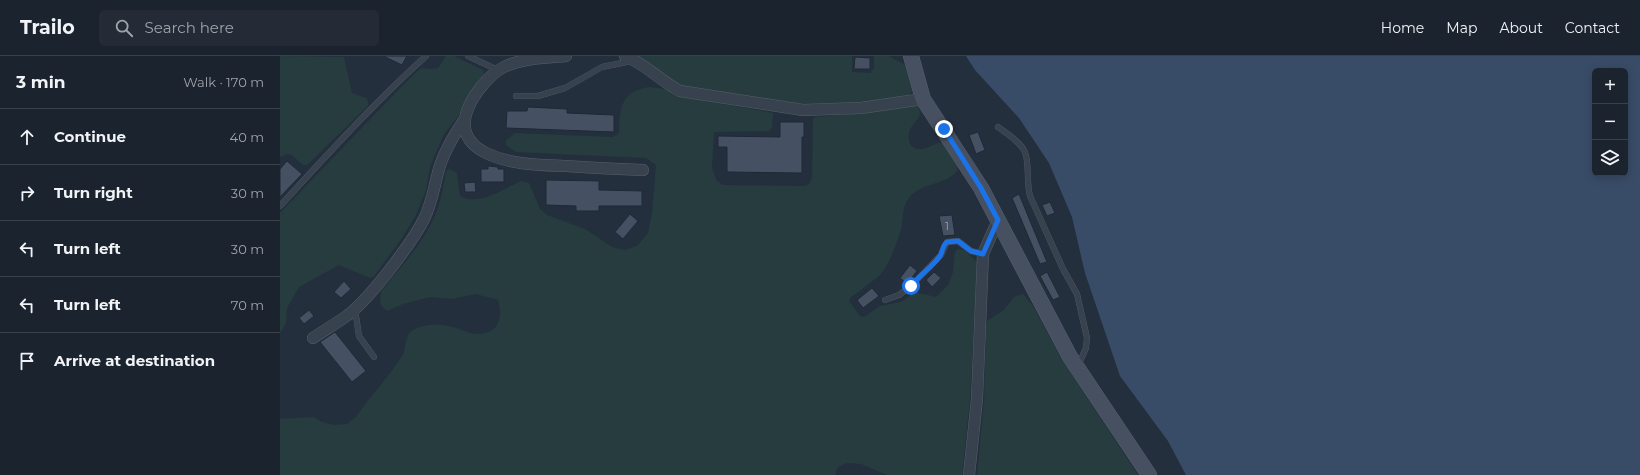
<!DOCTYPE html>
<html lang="en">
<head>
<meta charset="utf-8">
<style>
  :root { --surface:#1b232e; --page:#242b36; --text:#f1f3f6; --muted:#a0a4aa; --line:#39404a }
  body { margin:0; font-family:Montserrat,sans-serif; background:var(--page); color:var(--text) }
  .controls { position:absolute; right:12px; top:12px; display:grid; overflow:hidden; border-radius:6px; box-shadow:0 2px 10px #0003 }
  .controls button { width:36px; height:36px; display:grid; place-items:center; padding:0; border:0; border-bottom:1px solid var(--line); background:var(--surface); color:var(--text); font:20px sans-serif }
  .stop { position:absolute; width:12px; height:12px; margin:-9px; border:3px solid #1a73e8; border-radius:50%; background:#fff }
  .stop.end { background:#1a73e8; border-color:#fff; box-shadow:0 1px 4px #0008 }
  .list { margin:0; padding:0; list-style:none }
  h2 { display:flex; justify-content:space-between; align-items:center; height:52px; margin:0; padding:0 16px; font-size:17px }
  h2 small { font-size:13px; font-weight:400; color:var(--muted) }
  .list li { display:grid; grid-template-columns:26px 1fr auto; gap:12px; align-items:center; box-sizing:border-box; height:56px; padding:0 16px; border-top:1px solid var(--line) }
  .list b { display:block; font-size:15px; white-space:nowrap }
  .list em { font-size:13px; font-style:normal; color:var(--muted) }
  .icon { flex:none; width:22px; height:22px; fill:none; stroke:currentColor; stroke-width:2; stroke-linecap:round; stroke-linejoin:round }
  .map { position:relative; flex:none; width:1360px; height:419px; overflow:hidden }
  header { display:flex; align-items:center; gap:24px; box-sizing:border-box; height:56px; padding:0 20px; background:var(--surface); border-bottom:1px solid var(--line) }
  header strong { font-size:19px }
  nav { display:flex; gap:22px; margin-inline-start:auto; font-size:14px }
  .search { width:280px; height:36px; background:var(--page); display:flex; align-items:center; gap:10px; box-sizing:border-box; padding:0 14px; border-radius:6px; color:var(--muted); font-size:15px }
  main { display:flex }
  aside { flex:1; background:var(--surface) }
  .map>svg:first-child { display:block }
  .green { fill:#263c3f }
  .water { fill:#394c67; fill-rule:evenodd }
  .building { fill:#455162; stroke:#1f2835 }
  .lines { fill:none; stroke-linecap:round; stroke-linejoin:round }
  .lane-casing { stroke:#565f6c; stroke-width:6 }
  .street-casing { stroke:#565f6c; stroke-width:12 }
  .secondary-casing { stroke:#565f6c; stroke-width:16 }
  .lane { stroke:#38414e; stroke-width:5.5 }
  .street { stroke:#38414e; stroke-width:11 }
  .secondary { stroke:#465061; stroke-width:15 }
  .route { stroke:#1a73e8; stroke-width:5 }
  .labels { text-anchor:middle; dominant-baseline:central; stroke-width:4; stroke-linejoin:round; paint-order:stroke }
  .number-label { font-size:11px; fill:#98a1af }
</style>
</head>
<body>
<header>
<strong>Trailo</strong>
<div class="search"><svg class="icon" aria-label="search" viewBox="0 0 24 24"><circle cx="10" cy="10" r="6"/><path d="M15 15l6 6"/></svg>Search here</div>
<nav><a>Home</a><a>Map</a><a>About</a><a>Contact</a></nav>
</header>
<main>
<aside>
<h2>3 min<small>Walk · 170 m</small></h2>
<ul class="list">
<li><svg class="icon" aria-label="ahead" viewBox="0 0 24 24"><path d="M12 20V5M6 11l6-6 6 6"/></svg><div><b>Continue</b></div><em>40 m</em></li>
<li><svg class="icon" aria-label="right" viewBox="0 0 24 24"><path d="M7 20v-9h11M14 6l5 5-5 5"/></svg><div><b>Turn right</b></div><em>30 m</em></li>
<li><svg class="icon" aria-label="left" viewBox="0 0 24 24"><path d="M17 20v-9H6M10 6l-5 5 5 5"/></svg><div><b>Turn left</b></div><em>30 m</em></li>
<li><svg class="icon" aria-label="left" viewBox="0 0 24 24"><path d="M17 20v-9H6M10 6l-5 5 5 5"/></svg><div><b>Turn left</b></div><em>70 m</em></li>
<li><svg class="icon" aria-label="arrive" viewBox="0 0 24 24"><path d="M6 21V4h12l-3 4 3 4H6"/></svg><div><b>Arrive at destination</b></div></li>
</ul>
</aside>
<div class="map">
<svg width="1360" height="419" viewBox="0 0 1360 419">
  <rect width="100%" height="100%" fill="#242f3e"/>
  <g class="green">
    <path d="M0 0 64 1 72 37 86 42 88 45V50L27 109H23L12 99 7 98 0 101Z"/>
    <path d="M166 0H174L203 14 204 18 185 45 179 59 164 78 150 111 146 134 136 159 122 182 94 220 90 222 59 209 19 231 7 252 6 267 0 277V157L125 27 141 12 150 13 158 12Z"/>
    <path d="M358 0H572V16L590 17 594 12V0H609L625 9 632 35 629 40 582 47 523 48 402 31 391 25Z"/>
    <path d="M369 31 386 33 399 40 493 57 492 71 489 75 434 76 432 111 436 124 443 129 525 130 529 128 532 122 533 63 535 61 583 57 635 49 638 50C646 65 626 67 629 83 629 87 630 89 633 91 643 98 654 86 664 86L678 108 677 115C667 129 641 126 629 142 621 152 624 163 621 174 616 188 610 208 600 219 591 227 580 234 570 242L569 245 580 260 584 261 600 250 621 246 635 236 656 241 669 228 673 216 675 196 678 193 684 194 697 206 690 344 682 419H607L581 408 567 407 558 411 555 419H0V363L33 361 42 366 54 369 67 368 76 361C90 340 109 321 122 300 127 291 124 278 135 273 148 267 166 268 179 273 185 275 191 278 197 278 219 278 223 262 218 244L196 238 171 243 150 241 123 248 107 255C99 249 99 244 102 234 119 213 139 192 152 166 160 151 163 132 166 115L169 113 177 117 180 140C198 151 225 132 241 125L249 127 260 153 267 159 305 173 332 191 345 194 357 190 368 177 372 158 376 109 366 102 236 96 226 89V84L235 77 333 81 339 77C340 52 340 36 369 31Z"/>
    <path d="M743 238 753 250 782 304 858 419H697L704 344 706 269 707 265 724 254 734 241Z"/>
  </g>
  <path class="water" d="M686 0H1360V419H906L888 385 840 320 805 217 792 161 769 107 739 62 695 14ZM1315 15H1345V117H1315Z"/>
  <g class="building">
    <path d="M103 0H127L122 9Z"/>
    <path d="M575 1 590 2V13H574Z"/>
    <path d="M248 51 287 53V57L334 59V76L226 72 227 55H247Z"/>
    <path d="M500 66H524V81H522V117L447 116V91H438V80L500 81Z"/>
    <path d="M698 76 705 94 696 98 689 79Z"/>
    <path d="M7 105 22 118 0 141V113Z"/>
    <path d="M208 110 218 111V113H224V126H201V113H208Z"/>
    <path d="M266 124 319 125V134L362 135V150H319V155H296V150L266 149Z"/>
    <path d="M195 126 196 136H185L184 127Z"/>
    <path d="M739 138 767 206 760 208 732 142Z"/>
    <path d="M770 146 775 157 767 160 762 149Z"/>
    <path d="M350 158 358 165 343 183 335 176Z"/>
    <path d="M672 159 675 179 663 180 659 160Z"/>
    <path d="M630 209 637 215 627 228 620 222Z"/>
    <path d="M654 216 661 222 652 231 646 224Z"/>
    <path d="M767 216 780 241 773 244 760 220Z"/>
    <path d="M64 225 71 233 61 242 54 236Z"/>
    <path d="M592 232 599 240 583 252 577 244Z"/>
    <path d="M29 254 34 260 24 268 19 262Z"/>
    <path d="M55 276 86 315 72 326 40 286Z"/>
  </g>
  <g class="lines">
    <g class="lane-casing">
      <g id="lane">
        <path d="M188 0 218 14"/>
        <path d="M236 40H258L285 32 322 11 352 5"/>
        <path d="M718 71C726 77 738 84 744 94 750 104 746 126 750 140L783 213 797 238 807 282 806 292 798 310"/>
        <path d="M0 150C47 99 94 47 146 0"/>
        <path d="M605 244 619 239 631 230 661 199 667 186 678 185 691 195 703 198"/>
        <path d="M75 253 79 280 94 301"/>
      </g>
    </g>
    <g class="street-casing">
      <g id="street">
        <path d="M286 0C266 2 242 2 224 11 214 16 208 23 201 31 183 54 174 81 206 97 231 109 260 109 287 110 312 112 337 113 363 114"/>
        <path d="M345 0C366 8 380 25 400 35L523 54 581 52 643 43"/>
        <path d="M33 282C45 274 57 267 68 259 90 242 132 187 144 163 152 147 154 130 159 113 164 95 174 79 184 64"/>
        <path d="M689 419 697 343 703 198 718 164"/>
      </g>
    </g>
    <g class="secondary-casing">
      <path id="secondary" d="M631 0 643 43 701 132 790 301 869 419"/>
    </g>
    <use href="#lane" class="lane"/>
    <use href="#street" class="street"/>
    <use href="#secondary" class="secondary"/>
  </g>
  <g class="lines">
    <path class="route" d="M631 230C640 219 653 210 660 200 663 195 662 190 667 186L678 185 691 195 703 198 718 164 701 132 664 73"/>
  </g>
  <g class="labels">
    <g class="number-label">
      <text x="667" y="170">1</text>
    </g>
  </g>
</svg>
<div class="controls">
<button>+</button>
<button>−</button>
<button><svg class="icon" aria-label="layers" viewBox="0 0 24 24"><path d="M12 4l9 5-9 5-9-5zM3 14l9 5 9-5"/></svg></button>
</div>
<div class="stop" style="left:631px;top:230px"></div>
<div class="stop end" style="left:664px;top:73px"></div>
</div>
</main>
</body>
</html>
